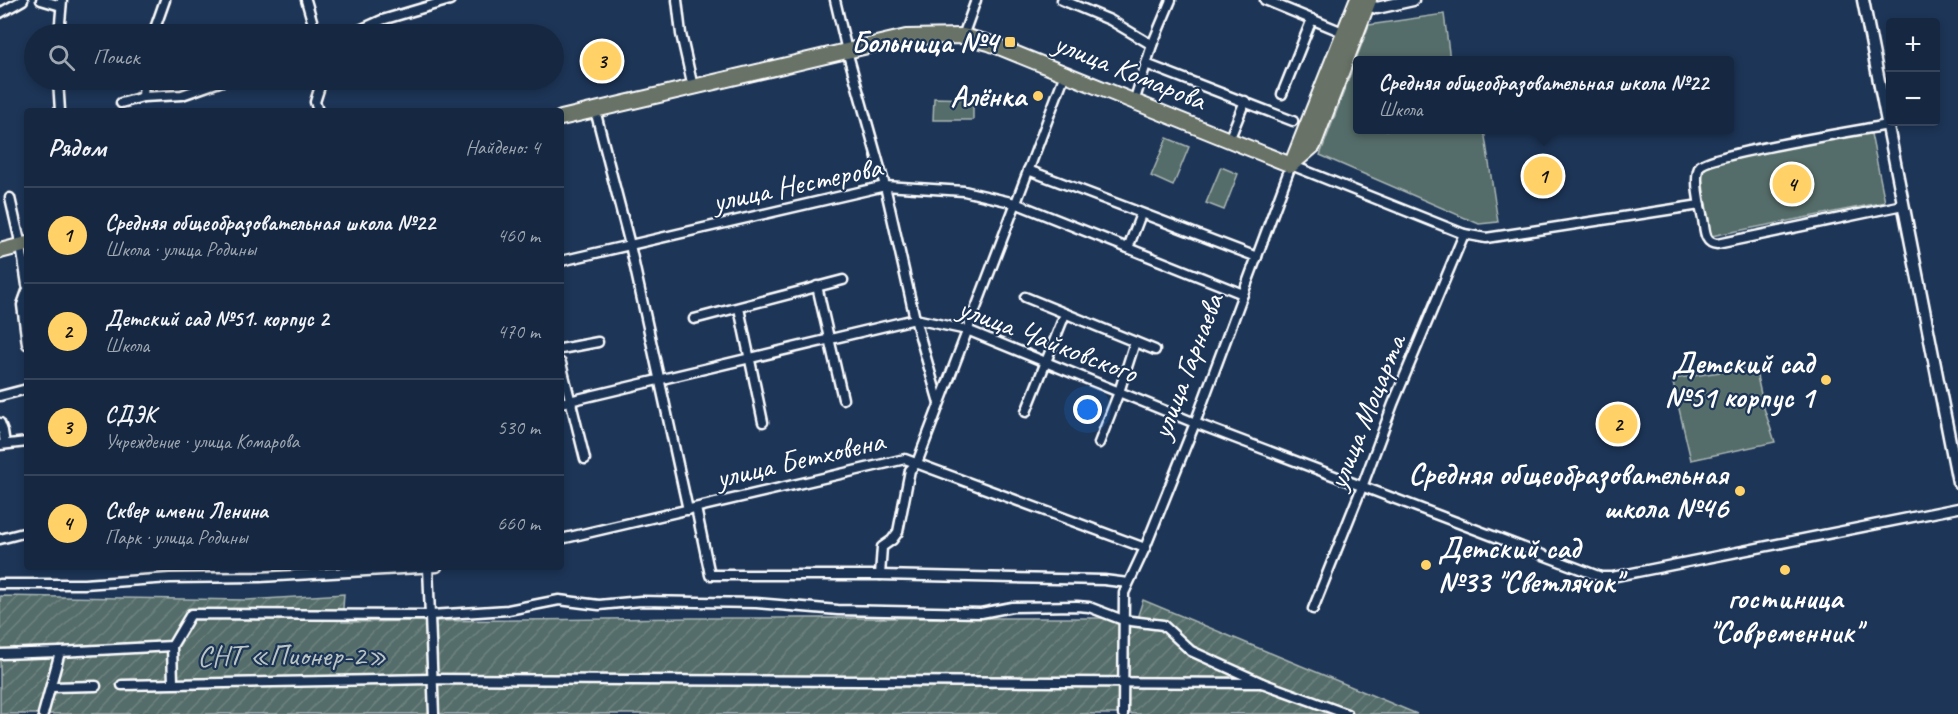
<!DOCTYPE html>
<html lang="ru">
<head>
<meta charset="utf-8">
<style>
  :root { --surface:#162841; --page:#23344c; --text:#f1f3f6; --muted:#9ea6b1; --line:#35445a; --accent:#ffd166 }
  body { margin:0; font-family:Caveat,sans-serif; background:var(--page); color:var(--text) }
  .controls { position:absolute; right:18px; top:18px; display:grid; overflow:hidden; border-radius:6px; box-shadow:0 3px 9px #0003 }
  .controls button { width:54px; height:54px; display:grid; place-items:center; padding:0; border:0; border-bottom:2px solid var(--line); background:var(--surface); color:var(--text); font:30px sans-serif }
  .you { position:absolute; left:1088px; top:410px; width:21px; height:21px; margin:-15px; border:4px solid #fff; border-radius:50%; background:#1a73e8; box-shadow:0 0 0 9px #1a73e833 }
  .badge { display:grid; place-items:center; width:39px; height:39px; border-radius:50%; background:var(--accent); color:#111; font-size:20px; font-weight:700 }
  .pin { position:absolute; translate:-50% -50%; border:3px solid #fff; box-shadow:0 2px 6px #0006 }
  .popup { position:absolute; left:1353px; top:56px; width:381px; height:78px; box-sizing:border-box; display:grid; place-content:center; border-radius:6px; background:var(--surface); filter:drop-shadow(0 2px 4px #0005); font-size:20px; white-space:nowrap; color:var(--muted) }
  .popup b { font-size:22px; color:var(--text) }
  .popup::after { content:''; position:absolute; left:50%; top:100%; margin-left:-12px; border:12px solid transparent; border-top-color:var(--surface) }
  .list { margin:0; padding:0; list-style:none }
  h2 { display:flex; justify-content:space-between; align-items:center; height:78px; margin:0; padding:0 24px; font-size:26px }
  h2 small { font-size:20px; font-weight:400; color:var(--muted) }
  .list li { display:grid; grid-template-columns:39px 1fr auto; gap:18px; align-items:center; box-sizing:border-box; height:96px; padding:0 24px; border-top:2px solid var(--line) }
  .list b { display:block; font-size:22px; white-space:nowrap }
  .list p { margin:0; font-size:20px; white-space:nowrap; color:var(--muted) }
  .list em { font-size:20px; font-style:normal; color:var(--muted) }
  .icon { flex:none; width:33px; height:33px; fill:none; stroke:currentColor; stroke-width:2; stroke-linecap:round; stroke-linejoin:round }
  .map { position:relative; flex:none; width:1958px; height:714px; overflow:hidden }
  .search { position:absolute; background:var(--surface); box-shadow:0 3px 9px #0003; left:24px; top:24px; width:540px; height:66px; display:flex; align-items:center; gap:15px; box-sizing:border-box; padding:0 21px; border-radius:33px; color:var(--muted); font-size:22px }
  .panel { position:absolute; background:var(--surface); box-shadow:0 3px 9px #0003; left:24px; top:108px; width:540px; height:462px; border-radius:6px }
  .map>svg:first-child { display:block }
  .park { fill:#546d6a; stroke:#aab6b4; stroke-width:1.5 }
  .garden { fill:url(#garden-furrows); stroke:#aab6b4; stroke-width:1.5 }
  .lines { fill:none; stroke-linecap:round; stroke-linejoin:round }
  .minor-casing { stroke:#fff; stroke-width:13 }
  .tertiary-casing { stroke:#fff; stroke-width:15 }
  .primary-casing { stroke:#fff; stroke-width:18 }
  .minor { stroke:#1d3557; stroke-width:8 }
  .tertiary { stroke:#1d3557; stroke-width:10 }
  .primary { stroke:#687266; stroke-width:14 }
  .poi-dot { fill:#ffd166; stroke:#1d3557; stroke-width:2 }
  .labels { text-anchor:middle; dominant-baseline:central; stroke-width:4.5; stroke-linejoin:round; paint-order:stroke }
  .poi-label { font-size:30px; font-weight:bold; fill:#fff; stroke:#1d3557; text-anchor:end }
  .street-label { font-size:30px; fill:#fff; stroke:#1d3557 }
  .park-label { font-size:30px; fill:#bbc5c3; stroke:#1d3557 }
</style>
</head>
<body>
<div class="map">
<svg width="1958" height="714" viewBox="0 0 1958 714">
  <defs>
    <pattern id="garden-furrows" width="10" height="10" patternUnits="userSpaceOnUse" patternTransform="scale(1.5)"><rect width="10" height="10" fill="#546d6a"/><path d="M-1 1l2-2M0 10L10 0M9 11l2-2" fill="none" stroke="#6e8380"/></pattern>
  </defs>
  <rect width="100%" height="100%" fill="#1d3557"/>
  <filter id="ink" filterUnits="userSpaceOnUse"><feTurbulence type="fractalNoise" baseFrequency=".0167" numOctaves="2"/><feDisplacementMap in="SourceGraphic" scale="12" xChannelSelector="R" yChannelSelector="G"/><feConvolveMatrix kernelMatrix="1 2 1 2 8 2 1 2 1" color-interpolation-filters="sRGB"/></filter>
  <g filter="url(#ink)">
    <g class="park">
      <path d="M1444 14 1450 60H1357V130H1484L1498 222 1479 224 1320 155 1369 25Z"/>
      <path d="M934 98 973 99V120H933Z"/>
      <path d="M1870 129 1885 202 1711 236 1700 165Z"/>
      <path d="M1167 138 1189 147 1173 186 1151 176Z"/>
      <path d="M1221 167 1238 174 1224 210 1206 203Z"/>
      <path d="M1755 367 1764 408 1775 442 1691 460 1672 379Z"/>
    </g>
    <path class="garden" d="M344 594 342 622 691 618H1111L1135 624 1143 600 1417 714H0V596L247 600Z"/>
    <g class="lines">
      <g class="minor-casing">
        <g id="minor">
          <path d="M41 0 61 6"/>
          <path d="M306 0 316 34"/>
          <path d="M677 0 681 34 693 87"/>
          <path d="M835 0 847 51 885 186 915 319 939 403"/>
          <path d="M1062 0 1110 20 1152 45"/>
          <path d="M1265 0 1345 33"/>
          <path d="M0 13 23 0"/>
          <path d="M59 34 62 0"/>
          <path d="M153 34 165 0"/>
          <path d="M351 34 382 20 450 0"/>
          <path d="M963 36 976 0"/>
          <path d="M1146 64 1293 121"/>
          <path d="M58 80 60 111"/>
          <path d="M1282 94 1312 19"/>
          <path d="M143 97 144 80"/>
          <path d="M1134 102 1152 45 1171 0"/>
          <path d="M121 103 143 97 182 95 225 80"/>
          <path d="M595 110 630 245 688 510"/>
          <path d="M318 111 315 102 322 80"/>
          <path d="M1888 125C1862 130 1710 154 1700 166 1693 175 1700 208 1703 219 1705 230 1704 243 1717 244L1903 205"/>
          <path d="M1229 140 1245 101"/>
          <path d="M1028 170 1257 257"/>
          <path d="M10 198 21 246 27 285"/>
          <path d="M1128 248 1141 214"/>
          <path d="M561 261 885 186 964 191 1015 203 1243 294"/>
          <path d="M817 286 843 399"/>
          <path d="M27 291 22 305 27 344"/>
          <path d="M1025 297 1155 350"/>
          <path d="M739 308 763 422"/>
          <path d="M694 319 843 280"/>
          <path d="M561 349 598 342"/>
          <path d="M561 363 585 459"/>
          <path d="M0 396 27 389"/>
          <path d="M561 403 915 319 967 330 1195 423 1601 577H1612L1958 508"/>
          <path d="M1026 412 1065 314"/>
          <path d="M0 423 3 431 5 444"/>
          <path d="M1099 443 1119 392 1135 342"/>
          <path d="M0 445 27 442"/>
          <path d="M696 508 710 575H880L1104 580 1128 583"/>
          <path d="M0 539 27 532"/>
          <path d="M561 539 905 459 1145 548"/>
          <path d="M428 567 434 714"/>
          <path d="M880 575 882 547 892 540 898 532 910 470 917 463 1065 74"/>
          <path d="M0 584H84L170 578 260 577 437 567"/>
          <path d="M1313 609 1362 487 1393 404 1464 234"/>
          <path d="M172 646 173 683"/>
          <path d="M0 654 60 652"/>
          <path d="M122 685 432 679 1262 683 1347 714"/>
          <path d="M51 687 96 686"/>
          <path d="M43 714 60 652 172 646 191 614 431 615 508 610 559 600 599 605 641 601 756 603 838 610 981 613 1012 607 1077 606 1089 607 1123 620 1163 625 1191 651 1262 683"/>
          <path d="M1123 714 1124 593 1145 548 1195 423 1291 165 1464 234 1486 238 1700 205"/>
        </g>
      </g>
      <g class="tertiary-casing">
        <g id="tertiary">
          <path d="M1863 0 1958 482"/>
          <path d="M1361 3 1377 8 1413 0"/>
        </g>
      </g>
      <g class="primary-casing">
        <g id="primary">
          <path d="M561 118 906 37 963 36 989 43 1291 165"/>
          <path d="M1292 163 1357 0"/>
          <path d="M1291 165 1313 146 1369 0"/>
          <path d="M0 251 27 244"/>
        </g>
      </g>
      <use href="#minor" class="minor"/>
      <use href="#tertiary" class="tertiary"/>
      <use href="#primary" class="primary"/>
    </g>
  </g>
  <g class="poi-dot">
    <rect x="1004" y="36" width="12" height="12" rx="3"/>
    <circle cx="1038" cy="96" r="6"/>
    <circle cx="1826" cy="380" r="6"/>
    <circle cx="1740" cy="491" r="6"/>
    <circle cx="1426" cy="565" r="6"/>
    <circle cx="1785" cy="570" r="6"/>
  </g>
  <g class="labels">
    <g class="poi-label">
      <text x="998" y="42">Больница №4</text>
      <text x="1026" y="96">Алёнка</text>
      <text x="1814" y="363">Детский сад<tspan x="1814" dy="34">№51 корпус 1</tspan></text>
      <text x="1728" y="474">Средняя общеобразовательная<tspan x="1728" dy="34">школа №46</tspan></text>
      <text x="1438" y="548" text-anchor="start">Детский сад<tspan x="1438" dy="34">№33 "Светлячок"</tspan></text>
      <text x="1785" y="598" text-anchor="middle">гостиница<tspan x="1785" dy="34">"Современник"</tspan></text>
    </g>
    <g class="street-label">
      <text transform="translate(1130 71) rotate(22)">улица Комарова</text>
      <text transform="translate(797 184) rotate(-12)">улица Нестерова</text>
      <text transform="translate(1048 340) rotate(21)">улица Чайковского</text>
      <text transform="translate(1187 366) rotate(-69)">улица Гарнаева</text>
      <text transform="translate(1366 412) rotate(-68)">улица Моцарта</text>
      <text transform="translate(800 459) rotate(-13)">улица Бетховена</text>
    </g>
    <g class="park-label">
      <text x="292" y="655">СНТ «Пионер-2»</text>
    </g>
  </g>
</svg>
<div class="controls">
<button>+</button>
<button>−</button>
</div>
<div class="you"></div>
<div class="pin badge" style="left:1543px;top:176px">1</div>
<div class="popup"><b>Средняя общеобразовательная школа №22</b>Школа</div>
<div class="pin badge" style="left:1618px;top:424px">2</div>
<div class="pin badge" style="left:602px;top:61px">3</div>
<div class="pin badge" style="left:1792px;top:184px">4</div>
<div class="search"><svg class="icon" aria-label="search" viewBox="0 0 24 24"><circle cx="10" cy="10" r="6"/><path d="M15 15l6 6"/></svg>Поиск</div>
<section class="panel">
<h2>Рядом<small>Найдено: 4</small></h2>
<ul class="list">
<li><span class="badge">1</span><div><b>Средняя общеобразовательная школа №22</b><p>Школа · улица Родины</p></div><em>460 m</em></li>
<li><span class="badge">2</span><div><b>Детский сад №51. корпус 2</b><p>Школа</p></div><em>470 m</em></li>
<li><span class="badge">3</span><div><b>СДЭК</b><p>Учреждение · улица Комарова</p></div><em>530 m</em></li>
<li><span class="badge">4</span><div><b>Сквер имени Ленина</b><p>Парк · улица Родины</p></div><em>660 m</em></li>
</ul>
</section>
</div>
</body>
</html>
